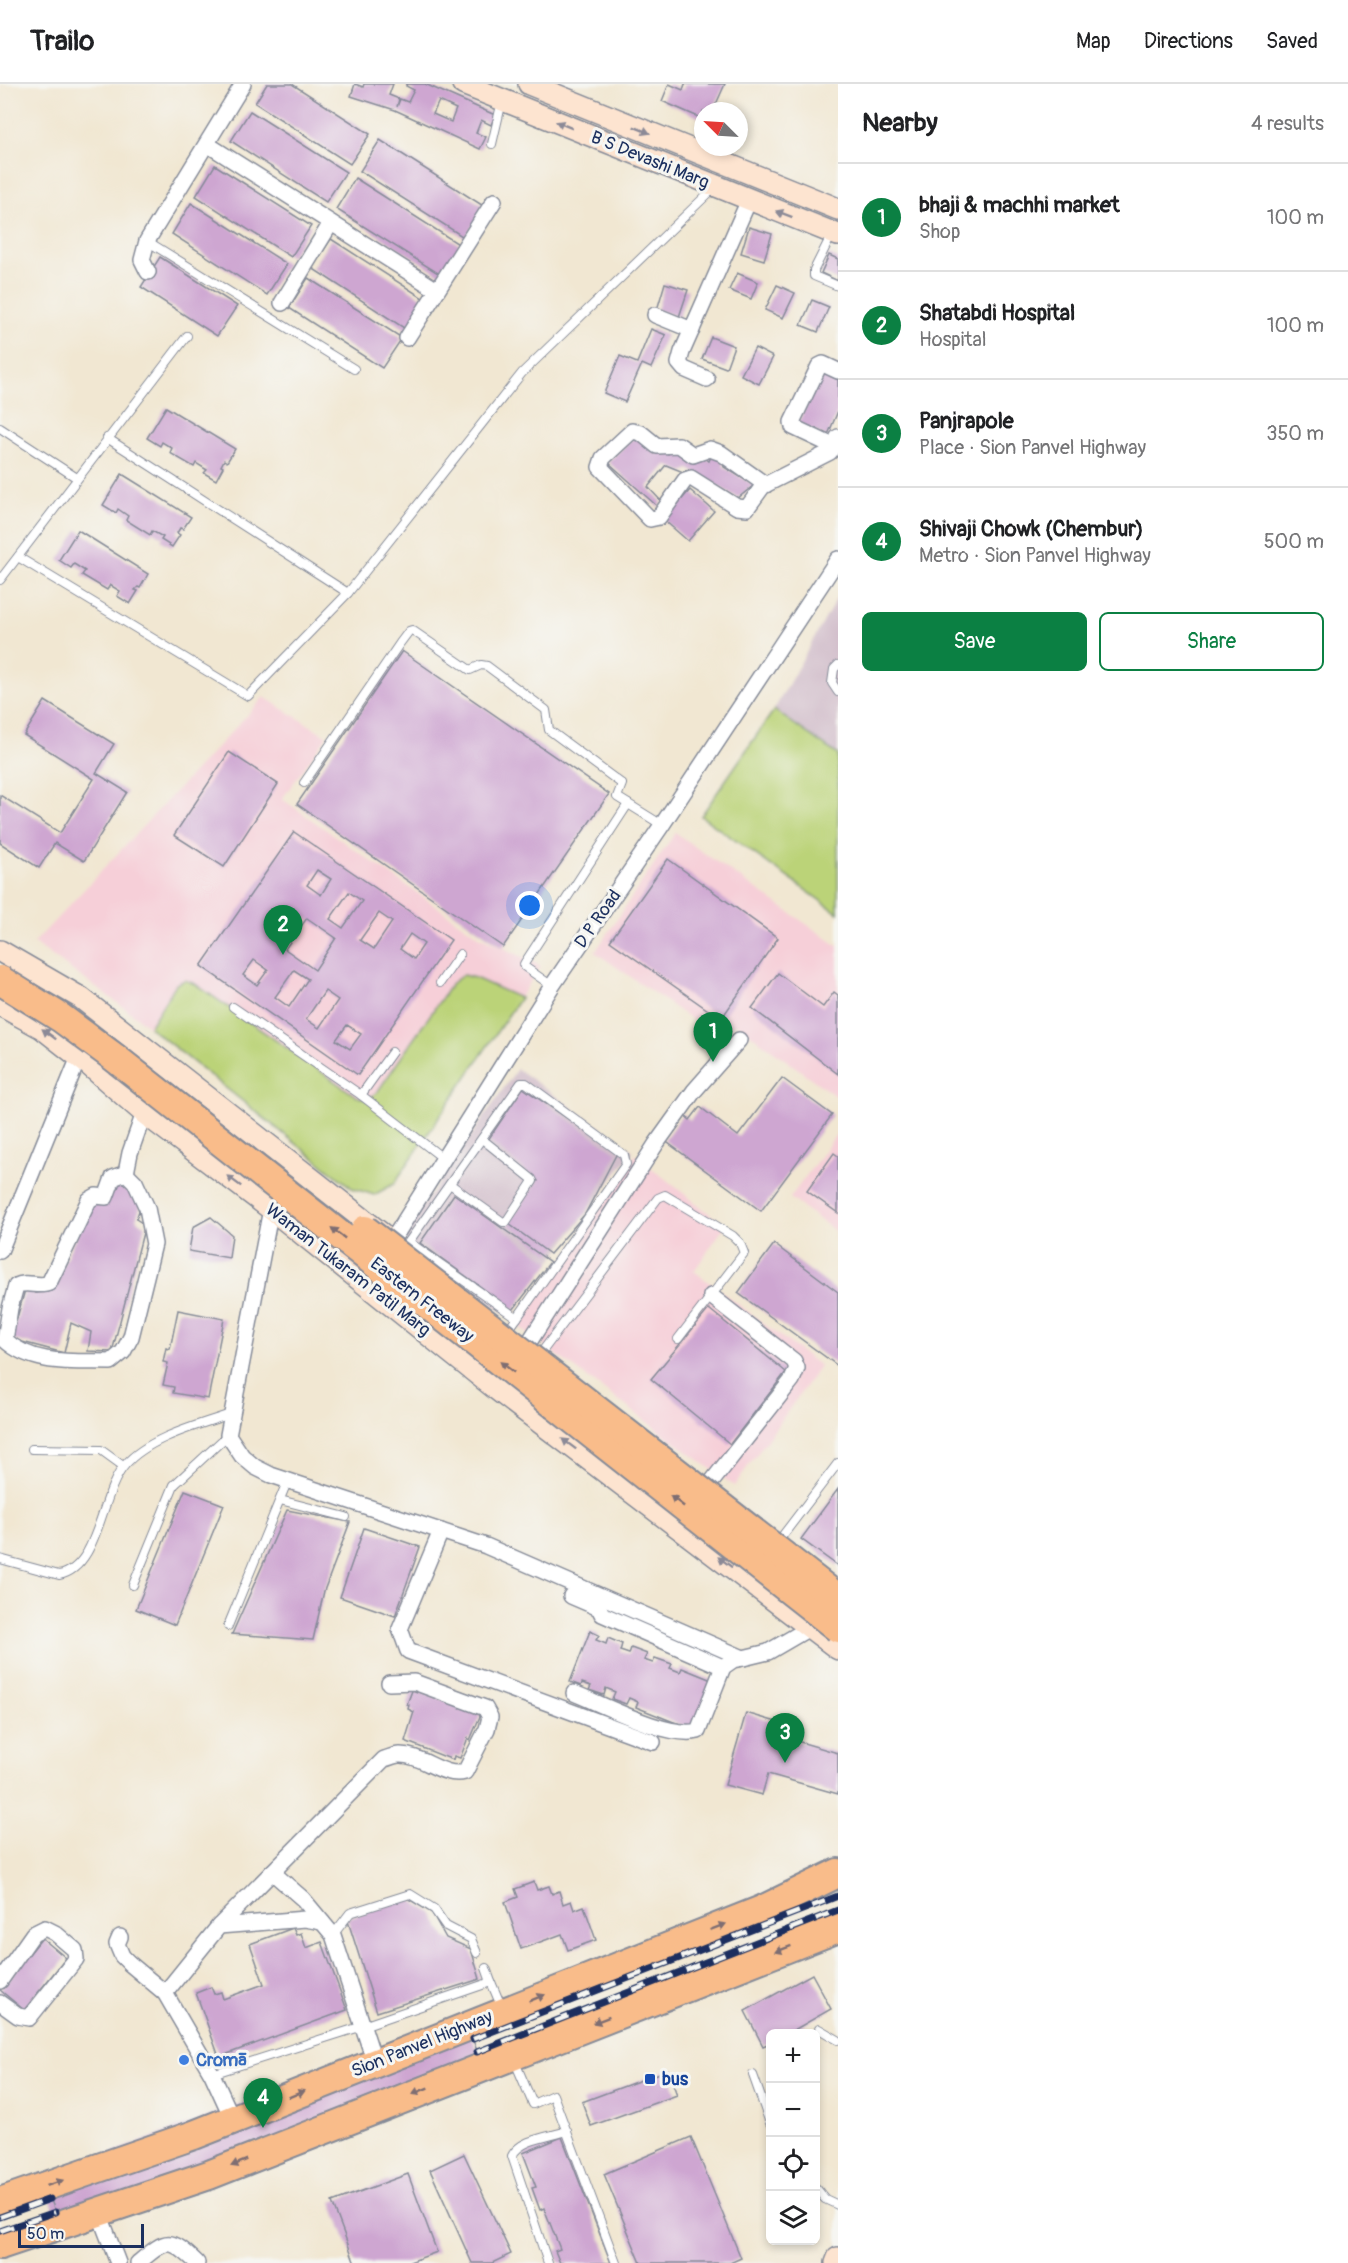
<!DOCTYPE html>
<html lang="en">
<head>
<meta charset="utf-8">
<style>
  :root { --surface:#fff; --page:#f2f2f2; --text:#202124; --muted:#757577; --line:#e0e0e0; --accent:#0b8043 }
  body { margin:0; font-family:Pangolin,sans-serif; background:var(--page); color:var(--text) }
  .controls { position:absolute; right:18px; bottom:18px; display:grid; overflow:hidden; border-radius:9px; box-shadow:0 3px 9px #0003 }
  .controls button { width:54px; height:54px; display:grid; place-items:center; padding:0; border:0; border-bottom:2px solid var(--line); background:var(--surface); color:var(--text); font:30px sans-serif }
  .compass { position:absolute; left:694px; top:18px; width:54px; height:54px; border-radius:50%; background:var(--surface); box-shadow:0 3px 9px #0003; rotate:294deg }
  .scale { position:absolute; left:18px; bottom:15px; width:126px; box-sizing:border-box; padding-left:6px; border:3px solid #1b2f5e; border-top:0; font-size:16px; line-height:21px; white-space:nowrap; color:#1b2f5e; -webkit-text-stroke:4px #f6f6f2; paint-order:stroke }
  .you { position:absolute; left:530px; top:822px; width:21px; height:21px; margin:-15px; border:4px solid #fff; border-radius:50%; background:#1a73e8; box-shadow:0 0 0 9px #1a73e833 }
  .badge { display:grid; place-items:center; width:39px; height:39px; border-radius:50%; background:var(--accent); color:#fff; font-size:20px; font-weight:700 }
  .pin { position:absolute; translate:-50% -50px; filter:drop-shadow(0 2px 3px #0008) }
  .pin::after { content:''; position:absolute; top:32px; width:21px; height:18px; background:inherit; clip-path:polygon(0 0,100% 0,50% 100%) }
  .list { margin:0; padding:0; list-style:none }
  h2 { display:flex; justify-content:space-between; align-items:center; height:78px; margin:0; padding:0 24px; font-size:26px }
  h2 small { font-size:20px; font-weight:400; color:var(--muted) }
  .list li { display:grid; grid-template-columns:39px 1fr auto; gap:18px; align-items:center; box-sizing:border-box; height:108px; padding:0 24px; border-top:2px solid var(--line) }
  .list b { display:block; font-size:22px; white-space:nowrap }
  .list p { margin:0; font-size:20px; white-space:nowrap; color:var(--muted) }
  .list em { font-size:20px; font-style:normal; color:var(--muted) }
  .actions { display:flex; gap:12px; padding:18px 24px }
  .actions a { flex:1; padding:14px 0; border:2px solid var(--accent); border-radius:9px; text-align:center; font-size:21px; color:var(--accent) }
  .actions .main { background:var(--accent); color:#fff }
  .icon { flex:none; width:33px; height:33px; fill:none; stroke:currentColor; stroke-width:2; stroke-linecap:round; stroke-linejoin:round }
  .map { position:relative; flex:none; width:838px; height:2179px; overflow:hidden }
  header { display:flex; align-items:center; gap:36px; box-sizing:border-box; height:84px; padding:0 30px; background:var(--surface); border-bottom:2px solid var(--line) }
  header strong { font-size:28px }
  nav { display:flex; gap:33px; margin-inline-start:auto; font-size:21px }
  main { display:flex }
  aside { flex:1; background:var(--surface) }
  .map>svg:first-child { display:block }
  .built { fill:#f6cfd8 }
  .industrial { fill:#d1bdca }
  .park { fill:#bbd378; stroke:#6b816b; stroke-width:1.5 }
  .building { fill:#cea6d1; fill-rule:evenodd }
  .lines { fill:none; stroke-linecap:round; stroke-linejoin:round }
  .lane-casing { stroke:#868b98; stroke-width:10 }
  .street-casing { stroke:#868b98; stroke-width:18 }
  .secondary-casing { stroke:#868b98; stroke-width:24 }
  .highway-casing { stroke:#868b98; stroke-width:32 }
  .lane { stroke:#fff; stroke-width:8 }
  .street { stroke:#fff; stroke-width:15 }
  .secondary { stroke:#fde4d0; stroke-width:21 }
  .highway { stroke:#f9bc8a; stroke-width:28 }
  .rail-casing { stroke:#1b2f5e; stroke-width:7 }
  .rail { stroke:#f6f6f2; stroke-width:4.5; stroke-dasharray:14; stroke-linecap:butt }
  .highway-bridge-casing { stroke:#868b98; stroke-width:32; stroke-linecap:butt }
  .highway-bridge { stroke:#f9bc8a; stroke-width:28 }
  .oneway { fill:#8c8a97 }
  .oneway2 { fill:#7f6e72 }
  .shop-dot { fill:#3f7fe0; stroke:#f6f6f2; stroke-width:2 }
  .transit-dot { fill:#1a4fb4; stroke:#f6f6f2; stroke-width:2 }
  .labels { text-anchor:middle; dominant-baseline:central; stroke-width:6; stroke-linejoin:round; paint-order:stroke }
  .street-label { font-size:18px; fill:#1b2f5e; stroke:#f6f6f2 }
  .shop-label { font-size:18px; font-weight:bold; fill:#366cbe; stroke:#f6f6f2; text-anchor:start }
  .transit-label { font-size:18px; font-weight:bold; fill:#164399; stroke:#f6f6f2; text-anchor:start }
</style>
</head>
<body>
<header>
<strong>Trailo</strong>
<nav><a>Map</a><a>Directions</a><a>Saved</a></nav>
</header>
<main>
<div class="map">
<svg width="838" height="2179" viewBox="0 0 838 2179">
  <rect width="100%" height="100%" fill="#f6f6f2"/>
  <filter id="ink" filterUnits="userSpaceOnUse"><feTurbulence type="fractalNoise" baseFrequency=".0167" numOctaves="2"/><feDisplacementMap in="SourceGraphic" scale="12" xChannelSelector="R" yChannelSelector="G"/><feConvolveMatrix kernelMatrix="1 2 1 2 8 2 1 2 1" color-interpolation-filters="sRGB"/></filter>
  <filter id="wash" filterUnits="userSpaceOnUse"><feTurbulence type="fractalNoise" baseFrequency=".008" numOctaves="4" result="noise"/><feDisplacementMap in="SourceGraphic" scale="24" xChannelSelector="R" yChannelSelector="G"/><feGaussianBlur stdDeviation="1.35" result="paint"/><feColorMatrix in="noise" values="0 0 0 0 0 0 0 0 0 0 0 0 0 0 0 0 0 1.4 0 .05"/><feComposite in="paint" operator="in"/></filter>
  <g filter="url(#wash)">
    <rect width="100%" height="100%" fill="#f1e7d2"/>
    <g class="built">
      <path d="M264 613 327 652 282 715 479 852 541 882 394 1100 374 1111 352 1104 137 933 34 859Z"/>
      <path d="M675 749 838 862V1014L735 939 721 956 595 868Z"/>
      <path d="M838 1048V1149L790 1114Z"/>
      <path d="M635 1071 725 1142 694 1187 820 1282 734 1402 519 1243Z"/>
    </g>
    <g class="industrial">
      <path d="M838 512V671L774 626Z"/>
      <path d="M517 985 633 1067 522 1215 511 1234 401 1154Z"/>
    </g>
    <g class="park">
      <path d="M774 626 838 671V829L701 732Z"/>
      <path d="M463 891 475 894 520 914 394 1100 374 1111 352 1104 149 943 176 900 185 896 195 900 356 1012 367 1016 378 1007 452 899Z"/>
    </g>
    <g id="blocks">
      <g class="building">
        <path d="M267 0H292L370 50 350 80 255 19Z"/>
        <path d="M355 0 363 3 364 0H393L389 11 399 15 397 23 400 15 408 18 414 6 406 2 407 0H425L495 31 491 41 481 36 476 49 486 53 480 65 395 26 351 12ZM439 17 456 25 451 38 433 30Z"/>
        <path d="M669 0 683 6 685 0H725L713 27H703V35L662 17Z"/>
        <path d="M250 27 346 88 326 118 231 57Z"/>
        <path d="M380 56 485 123 465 154 360 87Z"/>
        <path d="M215 81 311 142 291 173 196 112Z"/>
        <path d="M355 94 460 161 441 191 336 125Z"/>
        <path d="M191 119 287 180 267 211 172 150Z"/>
        <path d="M749 143 772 150 764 176 741 169Z"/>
        <path d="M331 155 426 216 407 246 312 184Z"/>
        <path d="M829 171 838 175V197L821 189Z"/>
        <path d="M160 173 237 222 217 252 141 203Z"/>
        <path d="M737 189 758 198 751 215 729 206Z"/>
        <path d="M308 194 402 254 382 284 289 224Z"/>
        <path d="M665 199 688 206 679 233 657 226Z"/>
        <path d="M777 201 795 209 783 234 765 226Z"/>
        <path d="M812 216 829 223 818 248 801 241Z"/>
        <path d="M651 245 666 251 651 284 642 280 625 318 604 309 620 272 637 279Z"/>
        <path d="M711 253 734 262 726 284 702 275Z"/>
        <path d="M755 264 773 273 759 300 741 291Z"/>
        <path d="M822 284 838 291V327L827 353 798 340Z"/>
        <path d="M166 323 235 365 227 378 224 376 221 382 223 383 216 396 204 389 207 386 196 379 194 383 170 369 172 364 162 358 160 362 147 354Z"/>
        <path d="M641 353 657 370 664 365 668 370 676 364 701 371 709 377 713 369 721 374 724 383 754 401 738 414 689 385 683 388 666 381 648 403 662 418 658 423 608 378 632 355Z"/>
        <path d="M122 390 191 433 183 445 180 444 177 449 180 451 172 463 161 456 163 453 152 447 150 451 126 436 128 432 118 425 116 429 103 421Z"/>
        <path d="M690 406 714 427 688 457 664 436Z"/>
        <path d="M78 446 148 490 140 504 138 503 135 506 138 507 130 520 117 512 120 507 110 501 107 506 82 491 85 487 74 480 71 484 59 476Z"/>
        <path d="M402 567 609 710 503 863 297 720Z"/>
        <path d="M45 617 114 660 96 689 127 708 84 777 55 759 39 784 0 759V711L60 749 94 695 24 651Z"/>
        <path d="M229 668 278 700 224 783 174 751Z"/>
        <path d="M294 748 451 856 358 991 201 882ZM317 786 331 795 321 811 307 801ZM349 808 362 817 343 844 330 835ZM379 829 392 838 374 865 360 856ZM307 834 336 854 315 886 285 865ZM410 850 424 860 414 875 400 865ZM254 876 268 886 257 901 243 891ZM294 886 308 895 289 923 275 913ZM325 907 338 916 319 944 306 935ZM347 941 361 950 350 965 336 956Z"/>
        <path d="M668 775 778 854 721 935 610 857Z"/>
        <path d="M778 889 823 923 834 908 838 911V990L752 924Z"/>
        <path d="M782 994 832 1031 761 1127 664 1056 683 1030 690 1036 700 1023 738 1052Z"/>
        <path d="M523 1004 617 1069 585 1130 550 1170 509 1140 538 1097 488 1056Z"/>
        <path d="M834 1069 838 1072V1129L807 1107Z"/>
        <path d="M119 1094 134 1099 142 1119 136 1135 145 1141 112 1268 88 1267 91 1248 71 1239 64 1269 11 1255 25 1206 36 1209 51 1207 92 1117Z"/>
        <path d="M454 1110 550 1178 513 1226 420 1159Z"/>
        <path d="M211 1133 232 1151 229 1174 189 1167 193 1143Z"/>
        <path d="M774 1160 838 1208V1282L738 1209Z"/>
        <path d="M709 1225 786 1288 730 1360 651 1295Z"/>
        <path d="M178 1226 224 1235 208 1315 173 1309 174 1303 163 1301 168 1279 163 1278 166 1264 170 1265Z"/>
        <path d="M838 1405V1482L801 1455Z"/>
        <path d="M185 1406 224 1421 175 1541 136 1525Z"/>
        <path d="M287 1426 350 1438 324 1507 313 1556 232 1550Z"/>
        <path d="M364 1444 420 1463 395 1532 340 1513Z"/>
        <path d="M590 1547 599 1551 596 1556 606 1560 608 1554 622 1560 620 1567 629 1570 631 1564 647 1570 644 1576 653 1579 655 1574 672 1580 670 1584 680 1588 682 1584 714 1597 694 1646 636 1623 638 1618 629 1614 626 1620 612 1615 615 1608 606 1604 604 1611 589 1606 591 1602 582 1599 581 1602 570 1598Z"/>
        <path d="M413 1604 481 1630 470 1656 468 1654 460 1674 454 1672 453 1676 405 1657 414 1628 408 1625 409 1621 407 1620Z"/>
        <path d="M746 1629 780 1639 776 1651 838 1669V1710L768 1690 762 1711 725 1701Z"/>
        <path d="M534 1798 537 1806 549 1802 552 1810 559 1807 563 1820 571 1817 574 1826 584 1822 596 1856 568 1866 562 1850 521 1865 505 1818 518 1813 515 1805Z"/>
        <path d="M407 1814 432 1829 446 1854 471 1865 480 1895 377 1928 347 1834Z"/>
        <path d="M293 1844 296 1851 301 1849 306 1864 322 1858 347 1926 219 1973 196 1909 211 1903 214 1910 221 1908 223 1915 264 1900 250 1860Z"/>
        <path d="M42 1854 66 1874 24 1926 0 1906Z"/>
        <path d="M812 1890 831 1925 787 1950H770V1959L763 1962 745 1927Z"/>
        <path d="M465 1935 485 1988 63 2148 43 2095Z"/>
        <path d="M668 1986 677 2011 591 2042 582 2018Z"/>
        <path d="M562 2053 611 2179H560L555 2167 560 2165 544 2124 540 2126 532 2104 536 2103 523 2069Z"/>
        <path d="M691 2053 741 2174 730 2179H641L604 2090Z"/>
        <path d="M464 2070 511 2170 492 2179H472L430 2086Z"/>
        <path d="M408 2090 437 2168 407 2179H355L332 2118Z"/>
      </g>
    </g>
  </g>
  <g filter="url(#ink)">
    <use href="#blocks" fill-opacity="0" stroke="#868b98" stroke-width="1.5"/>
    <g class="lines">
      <g class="lane-casing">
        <g id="lane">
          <path d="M492 60 502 17"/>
          <path d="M832 150 814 186V192L838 202"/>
          <path d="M147 157 354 285"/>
          <path d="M0 344 77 394"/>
          <path d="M107 354 348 509"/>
          <path d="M18 473 248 612 348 509 522 289 715 103"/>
          <path d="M0 496 187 252"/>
          <path d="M838 581 834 585 832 599 838 608"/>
          <path d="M304 699 400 559 409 547 412 546 470 586 481 581 487 582 546 626 549 646 622 700 617 713 662 741"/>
          <path d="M440 899 460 870"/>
          <path d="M552 902 525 883 524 880 628 720"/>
          <path d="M233 923 361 1011 444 1075"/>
          <path d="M361 1011 392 968"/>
          <path d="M450 1100 503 1138H506L533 1097 532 1095 482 1055"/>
          <path d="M409 1158 517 1234"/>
          <path d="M403 1166 521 999H526L624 1071 626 1080 507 1248"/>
          <path d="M538 1273 658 1114 665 1111 733 1152 740 1159 744 1169 678 1255"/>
          <path d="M32 1365 101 1366 123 1382"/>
          <path d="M280 1416 346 1433"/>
          <path d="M777 1459 838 1379"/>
          <path d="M0 1475 59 1491C100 1483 100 1409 125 1381 148 1354 198 1341 231 1330"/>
          <path d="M133 1501 174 1401 228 1351"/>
          <path d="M228 1542 287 1398"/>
          <path d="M333 1851 350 1829 410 1810 434 1825 446 1842 471 1855 477 1869"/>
          <path d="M486 1884 491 1898"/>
          <path d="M819 1945 838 1956"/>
          <path d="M515 1978 533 2020 553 2011 616 2179"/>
          <path d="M212 1990 363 1942 491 1898 502 1924"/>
          <path d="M753 1991 770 2039"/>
          <path d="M816 2104 825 2115 838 2121"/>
          <path d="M548 2179 512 2072C520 2055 549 2053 567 2047"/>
        </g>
      </g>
      <g class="street-casing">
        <g id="street">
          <path d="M207 60 437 206"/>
          <path d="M148 188 142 176 147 157 243 0"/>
          <path d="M282 219 331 139"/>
          <path d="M655 231 692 246"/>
          <path d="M407 254 494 117"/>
          <path d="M707 295 684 285 679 279 682 268 749 116"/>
          <path d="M833 362 793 343 792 338 819 282 823 280 838 287"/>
          <path d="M766 401 721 369 710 365 693 371 679 361 657 362 641 349 632 347 603 374 600 383 650 435 659 433 685 396 691 394 737 423 747 424 763 402 830 368 838 353"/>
          <path d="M126 1089 113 1094 106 1113 96 1112 89 1116 49 1199C39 1204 27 1196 16 1202L10 1224 5 1256C33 1282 75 1277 111 1278L123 1268 131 1253 154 1160 147 1124 135 1098 126 1089 130 1069 144 1029"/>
          <path d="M271 1125 228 1351 242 1372 255 1383 271 1391 486 1462 743 1574 768 1568 811 1543"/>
          <path d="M0 1167 79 973"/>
          <path d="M385 1168 552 902 662 741 838 475"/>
          <path d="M526 1263 656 1060 694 1007 739 956"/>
          <path d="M706 1405 792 1296 797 1284 794 1277 711 1212"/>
          <path d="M441 1447 400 1545 408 1567 653 1658"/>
          <path d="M571 1512 599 1524 602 1530 723 1583"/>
          <path d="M574 1609C604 1621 669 1655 698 1647L723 1583 733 1576 743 1574"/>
          <path d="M272 1788 303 1815 333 1851 375 1979"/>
          <path d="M219 1842 384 1675C389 1674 394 1671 399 1671 422 1670 442 1694 465 1688L487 1645 490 1633 485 1624 414 1598 389 1599"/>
          <path d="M120 1853 117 1860 122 1872 129 1879 165 1909 212 1990 233 2036"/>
          <path d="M0 1897 33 1850 45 1844 55 1849 75 1866 76 1875 29 1934 18 1932 0 1919"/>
          <path d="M165 1909 219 1842 305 1835 322 1838"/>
          <path d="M99 2129 118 2179"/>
          <path d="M138 2179C167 2155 169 2152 197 2179"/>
        </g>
      </g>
      <g class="secondary-casing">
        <g id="secondary">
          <path d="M463 0 838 151"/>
          <path d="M529 0 838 125"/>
          <path d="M0 867 81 914 382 1150"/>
          <path d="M0 921 42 944 89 981 144 1029 271 1125 496 1305 838 1565"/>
          <path d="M836 2179 838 2174"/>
        </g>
      </g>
      <g class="highway-casing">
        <g id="highway">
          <path d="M0 2118 194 2051 762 1826 838 1789"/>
          <path d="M0 2161 209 2091 838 1844"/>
        </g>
      </g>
      <use href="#lane" class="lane"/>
      <use href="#street" class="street"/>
      <use href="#secondary" class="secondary"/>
      <use href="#highway" class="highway"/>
      <g class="rail-casing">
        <g id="rail">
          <path d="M473 1955 838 1812"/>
          <path d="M477 1968 838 1826"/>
          <path d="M0 2133 50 2115"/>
          <path d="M0 2147 55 2128"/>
        </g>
      </g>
      <use href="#rail" class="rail"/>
      <g class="highway-bridge-casing">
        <g id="highway-bridge">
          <path d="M0 896 61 934 115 974 838 1544"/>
          <path d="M365 1146 838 1514"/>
        </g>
      </g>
      <use href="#highway-bridge" class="highway-bridge"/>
    </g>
    <defs><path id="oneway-solid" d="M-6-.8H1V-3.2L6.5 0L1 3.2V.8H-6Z" transform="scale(1.5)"/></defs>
    <g class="oneway">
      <use href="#oneway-solid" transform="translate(564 41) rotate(-158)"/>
      <use href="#oneway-solid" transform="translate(642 46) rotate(22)"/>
      <use href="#oneway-solid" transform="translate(784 130) rotate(-159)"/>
      <use href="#oneway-solid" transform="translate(49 950) rotate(-143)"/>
      <use href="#oneway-solid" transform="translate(234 1097) rotate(-143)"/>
      <use href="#oneway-solid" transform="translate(569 1360) rotate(-143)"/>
      <use href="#oneway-solid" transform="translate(725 1478) rotate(-143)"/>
    </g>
    <g class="oneway2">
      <use href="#oneway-solid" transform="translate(338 1149) rotate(-142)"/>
      <use href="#oneway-solid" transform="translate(507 1283) rotate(-142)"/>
      <use href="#oneway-solid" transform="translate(677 1417) rotate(-142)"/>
      <use href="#oneway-solid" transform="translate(718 1843) rotate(-21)"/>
      <use href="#oneway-solid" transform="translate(783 1865) rotate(159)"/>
      <use href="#oneway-solid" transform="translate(537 1914) rotate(-22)"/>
      <use href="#oneway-solid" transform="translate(601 1936) rotate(159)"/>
      <use href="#oneway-solid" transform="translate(420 2007) rotate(158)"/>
      <use href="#oneway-solid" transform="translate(297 2010) rotate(-22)"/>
      <use href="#oneway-solid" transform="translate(239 2079) rotate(158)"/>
      <use href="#oneway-solid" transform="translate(55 2099) rotate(-19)"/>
    </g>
  </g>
  <circle class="shop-dot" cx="184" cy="1976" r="6"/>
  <rect class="transit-dot" x="644" y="1989" width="12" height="12" rx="3"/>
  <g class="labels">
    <g class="street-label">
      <text transform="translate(650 76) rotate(22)">B S Devashi Marg</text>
      <text transform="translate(598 835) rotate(-55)">D P Road</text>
      <text transform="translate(348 1186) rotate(38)">Waman Tukaram Patil Marg</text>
      <text transform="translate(422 1216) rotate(38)">Eastern Freeway</text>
      <text transform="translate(422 1960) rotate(-22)">Sion Panvel Highway</text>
    </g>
    <g class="shop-label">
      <text x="196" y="1976">Cromā</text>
    </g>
    <g class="transit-label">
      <text x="662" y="1995">bus</text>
    </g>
  </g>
</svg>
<div class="controls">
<button>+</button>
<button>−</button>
<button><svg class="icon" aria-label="locate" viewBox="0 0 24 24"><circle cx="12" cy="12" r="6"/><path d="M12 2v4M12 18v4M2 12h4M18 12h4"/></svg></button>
<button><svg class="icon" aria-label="layers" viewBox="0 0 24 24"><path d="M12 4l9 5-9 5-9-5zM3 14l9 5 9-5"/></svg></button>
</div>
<svg class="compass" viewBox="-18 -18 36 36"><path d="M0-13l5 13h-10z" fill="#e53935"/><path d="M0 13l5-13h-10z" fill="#757577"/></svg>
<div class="scale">50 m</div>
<div class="you"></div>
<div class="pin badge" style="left:713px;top:978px">1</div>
<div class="pin badge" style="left:283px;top:871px">2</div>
<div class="pin badge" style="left:785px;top:1679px">3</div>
<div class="pin badge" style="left:263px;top:2044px">4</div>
</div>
<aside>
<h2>Nearby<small>4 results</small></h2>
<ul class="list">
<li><span class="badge">1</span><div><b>bhaji &amp; machhi market</b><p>Shop</p></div><em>100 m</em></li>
<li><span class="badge">2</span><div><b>Shatabdi Hospital</b><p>Hospital</p></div><em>100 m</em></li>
<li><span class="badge">3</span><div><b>Panjrapole</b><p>Place · Sion Panvel Highway</p></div><em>350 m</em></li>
<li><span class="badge">4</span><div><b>Shivaji Chowk (Chembur)</b><p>Metro · Sion Panvel Highway</p></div><em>500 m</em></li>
</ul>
<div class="actions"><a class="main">Save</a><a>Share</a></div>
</aside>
</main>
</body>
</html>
